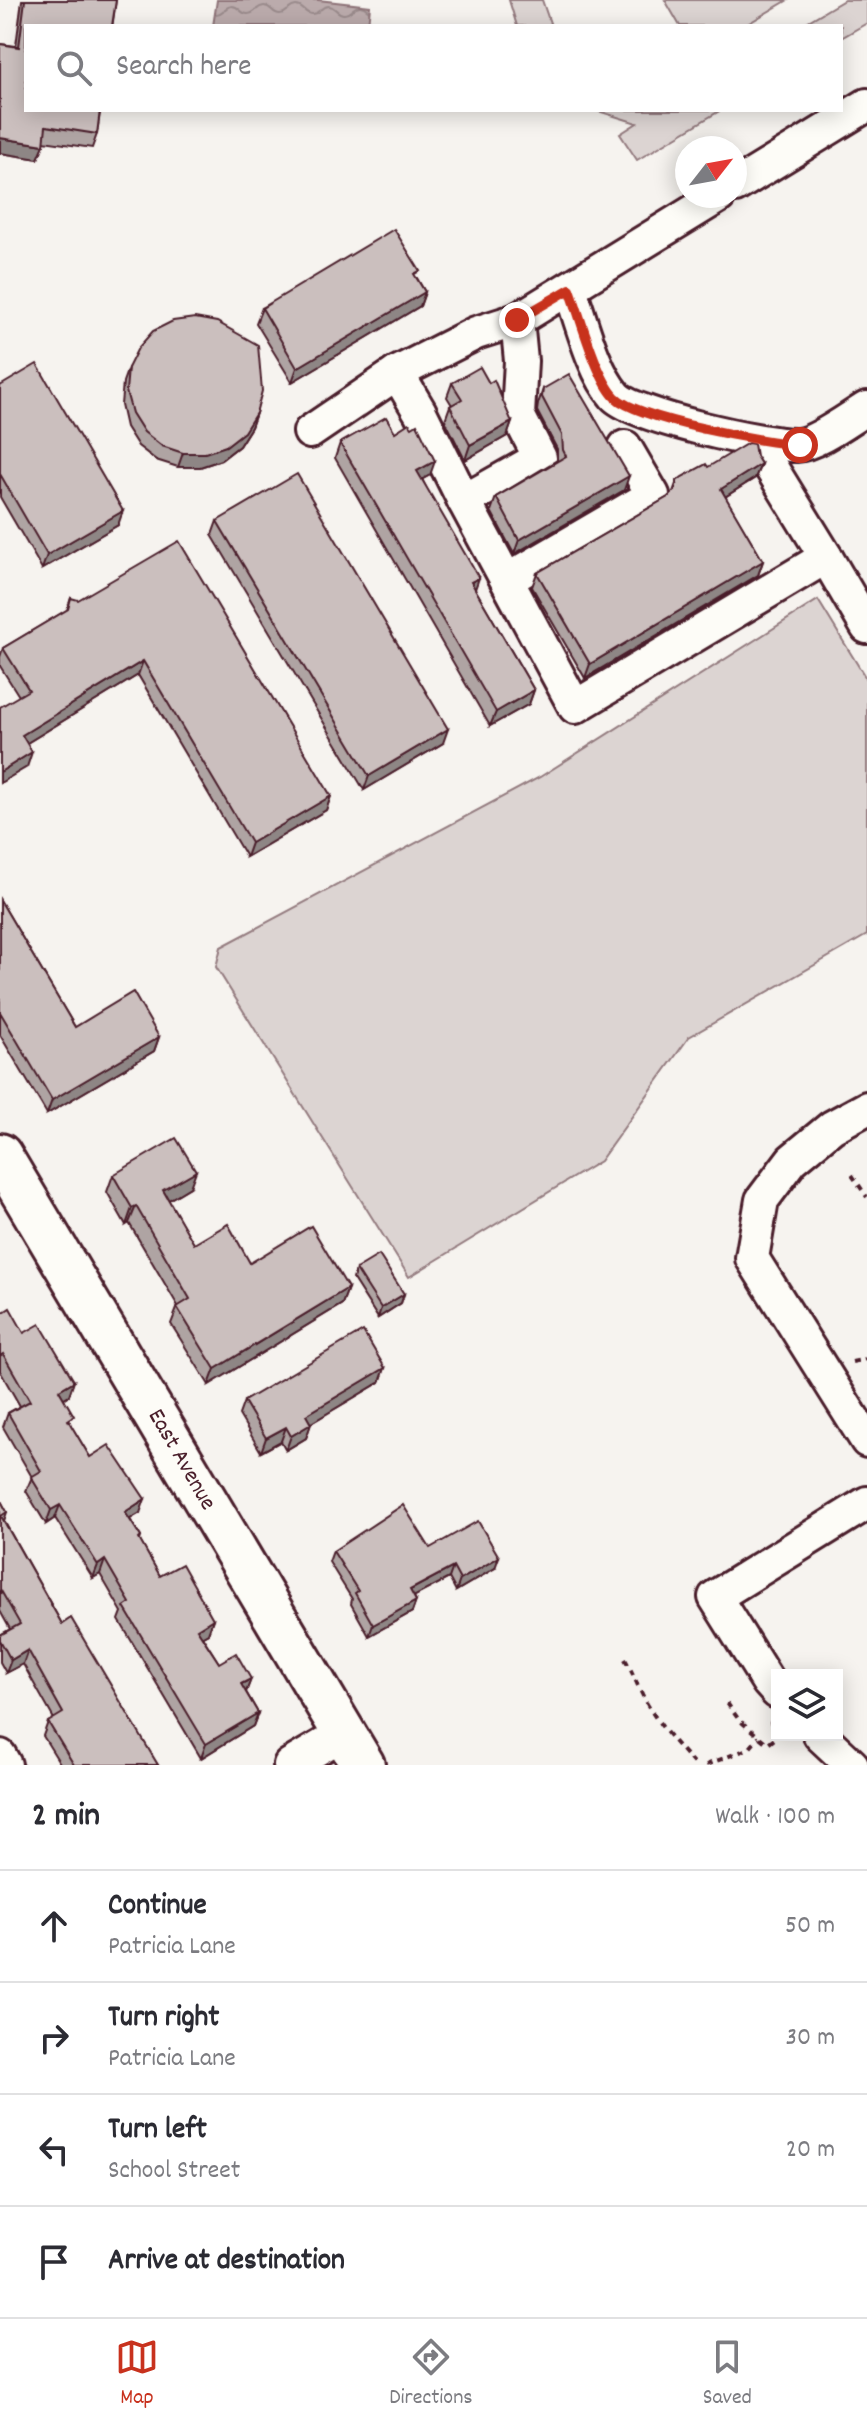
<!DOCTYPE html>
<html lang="en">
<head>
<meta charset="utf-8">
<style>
  :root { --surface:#fff; --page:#f7f7f7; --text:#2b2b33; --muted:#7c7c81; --line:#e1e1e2; --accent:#c8321e }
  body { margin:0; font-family:Dekko,sans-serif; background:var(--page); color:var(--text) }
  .controls { position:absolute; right:24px; bottom:24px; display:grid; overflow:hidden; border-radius:0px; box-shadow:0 4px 20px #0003 }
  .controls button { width:72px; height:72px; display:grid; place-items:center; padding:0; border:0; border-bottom:2px solid var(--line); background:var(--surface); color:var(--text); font:40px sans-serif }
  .compass { position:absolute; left:675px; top:136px; width:72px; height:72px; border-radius:50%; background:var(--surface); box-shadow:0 4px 20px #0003; rotate:59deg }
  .stop { position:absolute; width:24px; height:24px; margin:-18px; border:6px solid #c8321e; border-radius:50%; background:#fff }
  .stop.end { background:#c8321e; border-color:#fff; box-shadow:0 2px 8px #0008 }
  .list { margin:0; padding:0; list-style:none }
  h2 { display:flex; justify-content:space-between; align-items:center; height:104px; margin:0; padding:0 32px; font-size:34px }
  h2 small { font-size:26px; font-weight:400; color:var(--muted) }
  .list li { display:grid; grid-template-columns:52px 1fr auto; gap:24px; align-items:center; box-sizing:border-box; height:112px; padding:0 32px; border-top:2px solid var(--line) }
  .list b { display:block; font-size:30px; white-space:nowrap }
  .list p { margin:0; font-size:26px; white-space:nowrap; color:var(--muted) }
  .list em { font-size:26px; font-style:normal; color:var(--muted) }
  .icon { flex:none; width:44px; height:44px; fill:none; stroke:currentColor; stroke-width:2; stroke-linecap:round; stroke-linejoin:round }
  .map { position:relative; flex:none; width:867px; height:1765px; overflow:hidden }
  .search { position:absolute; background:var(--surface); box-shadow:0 4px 20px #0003; left:24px; right:24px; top:24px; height:88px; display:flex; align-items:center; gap:20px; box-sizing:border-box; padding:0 28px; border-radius:0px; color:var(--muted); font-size:30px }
  .sheet { height:552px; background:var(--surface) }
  nav { display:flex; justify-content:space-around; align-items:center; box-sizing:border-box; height:112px; border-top:2px solid var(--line); background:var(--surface); font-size:22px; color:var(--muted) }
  nav a { display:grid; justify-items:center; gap:4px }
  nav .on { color:var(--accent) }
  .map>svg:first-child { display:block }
  .pitch { fill:#dcd4d2; stroke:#937a7e; stroke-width:2 }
  .water { fill:url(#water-waves); stroke:#8e7378; stroke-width:2 }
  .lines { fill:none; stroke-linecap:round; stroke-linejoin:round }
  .minor-casing { stroke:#4a1f2b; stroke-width:38 }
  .major-casing { stroke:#4a1f2b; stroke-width:48 }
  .path { stroke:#4a1f2b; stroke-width:4; stroke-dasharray:6 6; stroke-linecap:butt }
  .minor { stroke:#fdfcf7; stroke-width:32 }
  .major { stroke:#fdfcf7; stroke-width:42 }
  .wall { fill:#afa4a3; stroke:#4a1f2b; stroke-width:2 }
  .shaded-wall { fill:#8e8685; stroke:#4a1f2b; stroke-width:2 }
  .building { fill:#cbbfbe; stroke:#4a1f2b; stroke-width:2 }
  .route { stroke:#c8321e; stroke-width:10 }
  .labels { text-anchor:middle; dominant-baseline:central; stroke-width:8; stroke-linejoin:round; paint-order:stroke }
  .street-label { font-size:24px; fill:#4a1f2b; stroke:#fdfcf7 }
</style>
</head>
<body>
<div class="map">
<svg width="867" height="1765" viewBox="0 0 867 1765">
  <defs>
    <pattern id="water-waves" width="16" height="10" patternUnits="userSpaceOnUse" patternTransform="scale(2)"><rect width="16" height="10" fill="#bbabac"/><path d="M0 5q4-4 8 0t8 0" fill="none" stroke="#9a8b8c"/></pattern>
  </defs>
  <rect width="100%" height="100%" fill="#f6f3ef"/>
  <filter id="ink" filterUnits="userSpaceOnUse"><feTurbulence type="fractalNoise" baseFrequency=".0125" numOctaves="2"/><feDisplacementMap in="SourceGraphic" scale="16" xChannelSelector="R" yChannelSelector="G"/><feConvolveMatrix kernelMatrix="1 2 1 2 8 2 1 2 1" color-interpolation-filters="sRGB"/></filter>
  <g filter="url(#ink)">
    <g class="pitch">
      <path d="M509 0H542L551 26H517Z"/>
      <path d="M665 0H788L744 26H680Z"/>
      <path d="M844 0H867V23L841 38V26H800Z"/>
      <path d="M595 110H721L637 160 620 134 637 123Z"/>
      <path d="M818 600 867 680V935L689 1037 600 1161 409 1277 216 967 221 947 540 777Z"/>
    </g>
    <path class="water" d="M217 0H318L370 6 368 26H213Z"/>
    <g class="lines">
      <g class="minor-casing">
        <g id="minor">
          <path d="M735 186 867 105"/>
          <path d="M570 289C581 320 593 371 615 396 633 416 767 446 797 445 816 444 850 418 867 408"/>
          <path d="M517 320 521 361 518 415 540 458 464 501 575 707 826 557 767 461"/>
          <path d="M397 373 420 412 464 501"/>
          <path d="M310 432 397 373 476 333 517 320 719 196"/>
          <path d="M826 557 867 627"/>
          <path d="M507 580 653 495 625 447"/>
          <path d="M867 1108 832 1127 792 1160 762 1200 752 1258 867 1441"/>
          <path d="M777 1692 768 1682 715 1597 867 1503"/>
          <path d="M820 1735 852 1765"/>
          <path d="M0 1756 5 1765"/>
          <path d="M290 1765 344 1733"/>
        </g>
      </g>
      <g class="major-casing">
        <path id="major" d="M0 1155 363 1765"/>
      </g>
      <g class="path">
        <path d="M852 1175 867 1197"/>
        <path d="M852 1362 867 1359"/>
        <path d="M625 1659C632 1671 636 1682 642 1694 654 1720 676 1744 695 1765"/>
        <path d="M727 1703 739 1720 768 1744 776 1738 771 1722 774 1719"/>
        <path d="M706 1765 750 1748 759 1737"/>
      </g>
      <use href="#minor" class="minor"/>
      <use href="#major" class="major"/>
    </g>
    <g class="wall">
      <path d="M22 0H116L97 134 92 148 44 141 38 159 0 153V44L16 46Z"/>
      <path d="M417 278 425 292 420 306 292 382 256 323 262 308Z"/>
      <path d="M128 368 256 413 251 427 239 446 221 460 200 467H178L156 460 138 446 126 427 121 405 123 382Z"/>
      <path d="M452 383 512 422 507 436 465 460 445 420 450 406 452 405 447 397Z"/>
      <path d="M0 386 118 525 42 569 0 497Z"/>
      <path d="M543 389 624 490 514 554 491 511 496 497 557 460V449L537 411 538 404Z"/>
      <path d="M395 432 430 475 422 479 475 589 534 690 529 704 490 726 335 458 340 443Z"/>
      <path d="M756 456 761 464 755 478 725 497 763 561 758 575 585 678 532 587 537 573 668 497 673 492 677 481Z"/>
      <path d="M217 521 443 743 364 790 212 535Z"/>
      <path d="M71 598 331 796 326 810 246 857 138 675 27 743V767L19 696 0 666V657L3 648 67 610Z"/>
      <path d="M0 900 75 1027 159 1037 154 1051 47 1114 0 1035Z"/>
      <path d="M113 1175 190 1187 168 1200 194 1244 250 1263 348 1288 342 1304 209 1385 171 1324 178 1306 129 1223 126 1225 107 1192Z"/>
      <path d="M356 1269 404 1294 401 1303 378 1318 353 1279Z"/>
      <path d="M0 1309 2 1313 74 1381 69 1395 64 1398 71 1426 90 1457 140 1513 130 1519 141 1537 140 1541 160 1576 213 1619 208 1633 202 1636 219 1663 251 1679 246 1692 258 1713 253 1726 201 1758 119 1620 122 1612 100 1574 93 1578 55 1518 46 1524 26 1491 32 1477 3 1427 8 1413 20 1406 0 1371Z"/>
      <path d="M385 1368 380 1382 311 1423 306 1438 286 1450 281 1441 261 1452 239 1415 244 1401Z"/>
      <path d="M0 1499 7 1512 4 1521 62 1624 158 1765H61L43 1736 48 1722 54 1719 23 1664 6 1673 0 1662V1635L10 1629 0 1611Z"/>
      <path d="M430 1548 495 1568 456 1591 449 1578 414 1596 416 1601 412 1612 369 1636 351 1604 352 1599 329 1562 333 1551Z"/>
    </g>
    <g class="shaded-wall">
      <path d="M0 138 44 145 38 159 0 153Z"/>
      <path d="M425 292 420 306 292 382 297 368Z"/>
      <path d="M256 413 251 427 239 446 221 460 200 467H178L183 453Z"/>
      <path d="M512 422 507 436 465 460 470 445Z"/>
      <path d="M435 461 430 475 412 485 417 471Z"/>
      <path d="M761 464 755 478 715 503 721 489Z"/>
      <path d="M629 476 624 490 514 554 519 540Z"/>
      <path d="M123 511 118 525 42 569 47 555Z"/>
      <path d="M763 561 758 575 585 678 590 664Z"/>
      <path d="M479 578 474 592 471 582Z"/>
      <path d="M143 661 138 675 17 749 22 735Z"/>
      <path d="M534 690 529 704 490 726 496 712Z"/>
      <path d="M448 729 443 743 364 790 369 776Z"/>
      <path d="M32 752 27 767 0 783V772Z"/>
      <path d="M331 796 326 810 246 857 251 843Z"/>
      <path d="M159 1037 154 1051 47 1114 52 1100Z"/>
      <path d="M196 1171 190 1187 157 1207 163 1190Z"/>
      <path d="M136 1206 129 1223 126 1225 132 1208Z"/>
      <path d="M348 1288 342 1304 209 1385 215 1369Z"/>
      <path d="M404 1294 401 1303 378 1318 381 1308Z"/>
      <path d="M385 1368 380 1382 301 1429 306 1415Z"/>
      <path d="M74 1381 69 1395 54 1404 59 1390Z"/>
      <path d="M311 1424 306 1438 286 1450 291 1436Z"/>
      <path d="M286 1427 281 1441 261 1452 266 1438Z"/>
      <path d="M145 1499 140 1513 120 1525 125 1512Z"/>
      <path d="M60 1505 55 1518 46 1524 51 1510Z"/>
      <path d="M499 1557 495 1568 456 1591 460 1580Z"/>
      <path d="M105 1560 100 1574 93 1578 98 1565Z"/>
      <path d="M453 1567 449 1578 406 1601 410 1590Z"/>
      <path d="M416 1601 412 1612 369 1636 373 1625Z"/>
      <path d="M213 1619 208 1633 192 1642 197 1629Z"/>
      <path d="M28 1650 23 1664 6 1673 11 1660Z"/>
      <path d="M251 1679 246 1692 236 1698 241 1684Z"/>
      <path d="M258 1713 253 1726 201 1758 206 1744Z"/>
    </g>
    <g class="building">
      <path d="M25 0H116L112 26H26V110H100L97 134 46 126 44 145 0 138V44L19 47Z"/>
      <path d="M394 229 420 271 414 274 425 292 297 368 262 308Z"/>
      <path d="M195 318 217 322 258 345 262 391 256 413 244 432 226 446 205 453H183L162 446 144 432 132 413 126 391 128 368 138 348 153 331 173 321Z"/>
      <path d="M37 364 123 511 47 555 0 474V386Z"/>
      <path d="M480 367 489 383 494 380 512 422 470 445 450 406 462 399 452 383Z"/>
      <path d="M569 374 629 476 519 540 496 497 566 456 563 450 562 435 542 397 543 389Z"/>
      <path d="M386 417 395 432 409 423 412 427 417 424 435 461 417 471 479 578 471 582 534 690 496 712 340 443Z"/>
      <path d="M748 443 754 444 756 456 761 464 721 489 763 561 590 664 537 573 668 497 675 490 677 481 682 477 706 464 708 467Z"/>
      <path d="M297 474 448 729 369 776 217 521Z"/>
      <path d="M179 541 331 796 251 843 143 661 22 735 32 752 0 772V707L29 690 3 648 68 609 71 598 78 600Z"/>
      <path d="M0 900 75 1027 133 992 159 1037 52 1100 0 1012Z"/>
      <path d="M176 1138 196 1171 163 1190 194 1244 228 1224 250 1263 311 1226 348 1288 215 1369 177 1307 190 1299 136 1206 132 1208 113 1175Z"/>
      <path d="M379 1255 404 1294 381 1308 356 1269Z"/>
      <path d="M10 1308 24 1333 40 1324 74 1381 59 1390 74 1416 68 1420 90 1457 109 1445 145 1499 125 1512 141 1537 139 1539 160 1576 182 1564 213 1619 197 1629 219 1663 236 1653 251 1679 241 1684 258 1713 206 1744 124 1607 130 1603 105 1560 98 1565 60 1505 51 1510 31 1477 41 1471 8 1413 30 1401 3 1354 0 1356V1309L2 1313Z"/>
      <path d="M363 1331 385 1368 306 1415 311 1424 291 1436 286 1427 266 1438 244 1401Z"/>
      <path d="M0 1499 7 1512 1 1516 62 1624 71 1618 158 1765H74L48 1722 63 1713 28 1650 11 1660 0 1640V1635L20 1624 0 1589Z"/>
      <path d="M403 1505 430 1548 478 1521 499 1557 460 1580 453 1567 410 1590 416 1601 373 1625 355 1593 358 1591 333 1551Z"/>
    </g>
  </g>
  <g class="lines" filter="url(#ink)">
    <path class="route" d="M517 320 570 289C580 316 596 377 615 397 639 420 764 442 800 445"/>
  </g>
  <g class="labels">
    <g class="street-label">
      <text transform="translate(181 1460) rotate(60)">East Avenue</text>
    </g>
  </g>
</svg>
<div class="controls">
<button><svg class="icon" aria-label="layers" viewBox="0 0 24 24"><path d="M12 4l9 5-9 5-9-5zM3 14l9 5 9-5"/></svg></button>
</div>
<svg class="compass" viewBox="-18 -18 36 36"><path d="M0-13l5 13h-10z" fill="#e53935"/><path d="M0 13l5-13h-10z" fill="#7c7c81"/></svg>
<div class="stop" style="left:800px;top:445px"></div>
<div class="stop end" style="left:517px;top:320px"></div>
<div class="search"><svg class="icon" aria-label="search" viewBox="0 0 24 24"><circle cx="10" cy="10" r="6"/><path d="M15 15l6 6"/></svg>Search here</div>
</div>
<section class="sheet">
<h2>2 min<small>Walk · 100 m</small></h2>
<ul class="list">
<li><svg class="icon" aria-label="ahead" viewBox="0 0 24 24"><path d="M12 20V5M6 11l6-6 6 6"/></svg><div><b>Continue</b><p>Patricia Lane</p></div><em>50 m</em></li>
<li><svg class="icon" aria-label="right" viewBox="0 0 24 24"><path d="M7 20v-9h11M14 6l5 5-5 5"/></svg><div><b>Turn right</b><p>Patricia Lane</p></div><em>30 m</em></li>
<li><svg class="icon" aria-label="left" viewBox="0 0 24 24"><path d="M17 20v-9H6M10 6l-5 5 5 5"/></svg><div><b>Turn left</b><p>School Street</p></div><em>20 m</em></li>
<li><svg class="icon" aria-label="arrive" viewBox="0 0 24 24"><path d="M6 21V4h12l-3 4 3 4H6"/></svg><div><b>Arrive at destination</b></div></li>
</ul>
</section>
<nav>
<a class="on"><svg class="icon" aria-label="map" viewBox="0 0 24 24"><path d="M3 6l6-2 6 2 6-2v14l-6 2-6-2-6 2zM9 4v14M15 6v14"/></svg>Map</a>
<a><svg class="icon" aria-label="directions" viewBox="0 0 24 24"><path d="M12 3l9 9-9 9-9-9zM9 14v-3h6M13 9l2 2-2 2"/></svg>Directions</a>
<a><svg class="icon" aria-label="saved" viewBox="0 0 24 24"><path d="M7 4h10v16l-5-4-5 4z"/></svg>Saved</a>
</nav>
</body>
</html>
